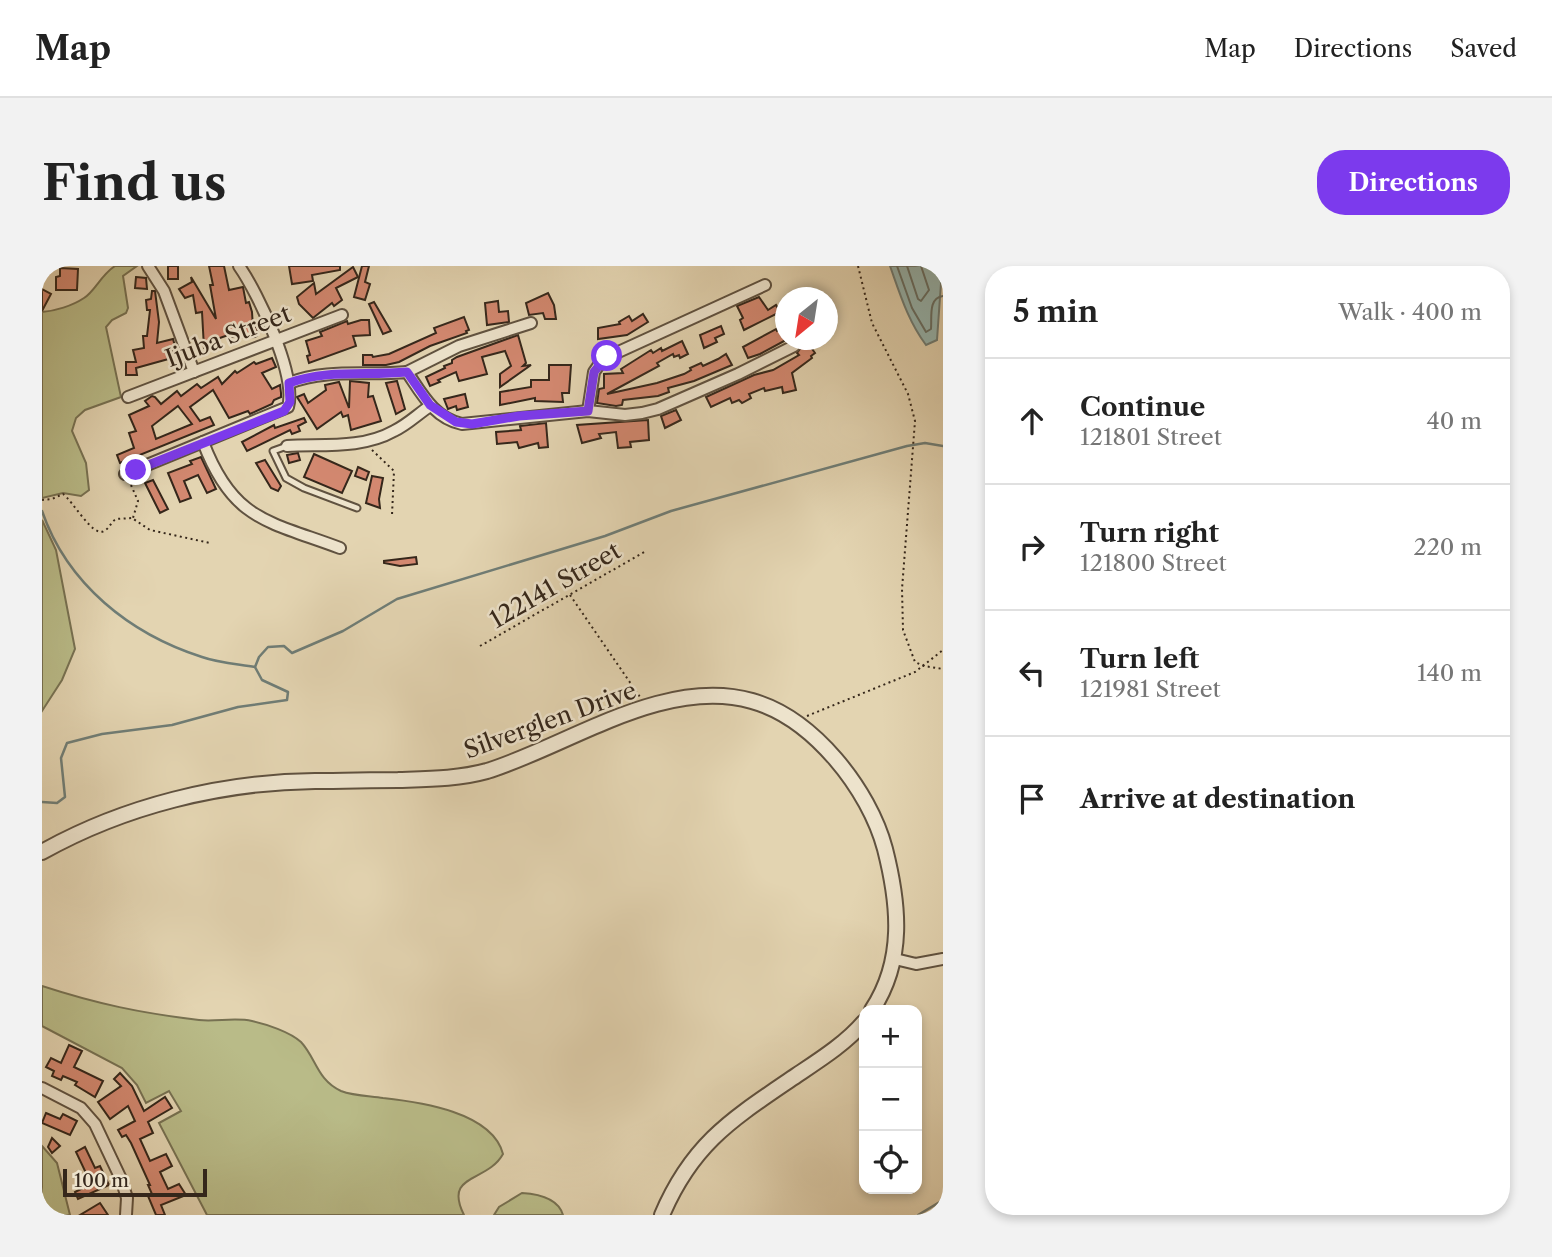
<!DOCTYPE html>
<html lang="en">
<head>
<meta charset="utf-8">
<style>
  :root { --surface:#fff; --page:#f2f2f2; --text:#222; --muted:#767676; --line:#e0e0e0; --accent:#7c3aed }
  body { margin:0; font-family:"Libre Caslon Text",serif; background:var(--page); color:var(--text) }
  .controls { position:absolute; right:21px; bottom:21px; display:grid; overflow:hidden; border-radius:14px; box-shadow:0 4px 10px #0003 }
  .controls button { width:63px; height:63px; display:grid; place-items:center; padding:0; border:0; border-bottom:2px solid var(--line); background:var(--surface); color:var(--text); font:35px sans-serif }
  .compass { position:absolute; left:733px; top:21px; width:63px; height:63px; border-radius:50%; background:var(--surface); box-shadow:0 4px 10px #0003; rotate:210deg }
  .scale { position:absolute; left:21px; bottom:18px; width:144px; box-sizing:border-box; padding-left:7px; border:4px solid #35271b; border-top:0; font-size:19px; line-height:24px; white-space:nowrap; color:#35271b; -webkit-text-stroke:5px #ede3cc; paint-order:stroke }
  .stop { position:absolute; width:21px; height:21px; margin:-16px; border:5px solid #7c3aed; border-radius:50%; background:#fff }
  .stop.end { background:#7c3aed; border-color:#fff; box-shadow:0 2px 7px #0008 }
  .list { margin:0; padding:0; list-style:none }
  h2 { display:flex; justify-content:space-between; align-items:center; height:91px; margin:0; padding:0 28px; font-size:30px }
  h2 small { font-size:23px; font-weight:400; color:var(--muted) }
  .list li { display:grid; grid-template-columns:46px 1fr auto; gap:21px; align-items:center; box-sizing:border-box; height:126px; padding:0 28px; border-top:2px solid var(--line) }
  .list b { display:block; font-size:26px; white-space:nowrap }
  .list p { margin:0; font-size:23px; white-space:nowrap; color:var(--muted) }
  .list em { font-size:23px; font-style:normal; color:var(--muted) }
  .icon { flex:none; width:38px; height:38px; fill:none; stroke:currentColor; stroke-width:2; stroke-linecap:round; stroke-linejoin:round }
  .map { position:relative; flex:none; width:901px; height:949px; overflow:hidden; border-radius:28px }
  header { display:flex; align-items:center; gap:42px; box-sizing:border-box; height:98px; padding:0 35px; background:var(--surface); border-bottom:2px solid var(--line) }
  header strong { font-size:33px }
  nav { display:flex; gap:38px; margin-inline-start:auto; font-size:24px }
  .intro { display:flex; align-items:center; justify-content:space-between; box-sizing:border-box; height:168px; padding:0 42px }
  h1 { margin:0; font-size:49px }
  .button { padding:18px 32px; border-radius:28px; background:var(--accent); color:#fff; font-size:24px; font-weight:700 }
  main { display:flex; gap:42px; padding:0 42px }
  aside { flex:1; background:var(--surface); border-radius:28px; box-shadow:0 4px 10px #0003 }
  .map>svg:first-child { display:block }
  .green { fill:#b9bb88; stroke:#777152; stroke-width:2 }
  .water { fill:#96b7b2; stroke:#6f7d76; stroke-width:2 }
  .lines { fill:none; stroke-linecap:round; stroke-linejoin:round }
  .shore { stroke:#666f66; stroke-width:2 }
  .stream { stroke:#6f7d76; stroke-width:2.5 }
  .building { fill:#d38870; stroke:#35271b; stroke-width:2; fill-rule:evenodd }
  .service-casing { stroke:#605240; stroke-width:9 }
  .minor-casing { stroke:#605240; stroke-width:14 }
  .tertiary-casing { stroke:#605240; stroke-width:18 }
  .path { stroke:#35271b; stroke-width:2; stroke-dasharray:2 3.5; stroke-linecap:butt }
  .service { stroke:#ede3cc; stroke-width:5 }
  .minor { stroke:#ede3cc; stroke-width:10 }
  .tertiary { stroke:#ede3cc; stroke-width:14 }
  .route { stroke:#7c3aed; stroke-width:9 }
  .labels { text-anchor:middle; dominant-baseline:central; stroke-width:5; stroke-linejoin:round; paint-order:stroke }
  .street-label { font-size:24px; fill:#35271b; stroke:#ede3cc }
</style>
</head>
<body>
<header>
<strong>Map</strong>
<nav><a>Map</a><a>Directions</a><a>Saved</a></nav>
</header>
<div class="intro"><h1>Find us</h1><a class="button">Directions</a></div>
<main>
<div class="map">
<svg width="901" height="949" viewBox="0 0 901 949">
  <rect width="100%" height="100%" fill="#e3d4b1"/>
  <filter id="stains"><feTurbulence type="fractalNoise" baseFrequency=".00286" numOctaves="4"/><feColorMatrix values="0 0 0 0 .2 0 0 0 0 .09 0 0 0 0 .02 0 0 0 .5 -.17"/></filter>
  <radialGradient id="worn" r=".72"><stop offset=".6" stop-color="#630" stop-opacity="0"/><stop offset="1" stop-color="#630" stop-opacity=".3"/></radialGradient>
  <g class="green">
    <path d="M73 0H95L81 10 86 42 84 47 70 54 64 61 79 131 43 144 34 152 30 165 44 197 47 224 39 230 21 227 0 232V46C13 45 30 40 42 32 53 25 59 9 73 0Z"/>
    <path d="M0 254 14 284 33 383 20 414 0 445Z"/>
    <path d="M0 720C55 738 99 747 157 754 174 756 193 751 210 755 224 758 248 766 259 776 274 792 275 814 299 825 312 830 328 830 341 832 378 836 450 846 461 888 445 917 401 907 422 949H165L117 857 139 845 127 825 104 837 95 819 80 802 0 760Z"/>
    <path d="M0 880 15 897 28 949H0Z"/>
    <path d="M480 927C496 928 516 932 521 949H452L457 941Z"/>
  </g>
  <path class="water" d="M848 0H889L896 3 899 17 895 74 884 79C866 55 858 28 848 0Z"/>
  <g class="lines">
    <g class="shore">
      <path d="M855 0 870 42 884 66 889 63C890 51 886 32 901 30"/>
      <path d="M865 0 876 33 879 35 887 24 879 0"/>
    </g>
    <g class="stream">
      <path d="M0 245C25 318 88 368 160 391 177 397 195 398 213 401"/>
      <path d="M0 536 15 537 23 531 19 492 25 477 60 468 130 459 196 441 245 434 246 426 220 414 213 401 217 391 226 381 242 380 250 387 301 365 355 333 563 270 629 245 865 180 883 177 901 180"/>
      <path d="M876 949 901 934"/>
    </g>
  </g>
  <g class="building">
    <rect x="126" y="0" width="10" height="13"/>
    <path d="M167 0H182L187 24 201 21 204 37 207 36 210 46 211 62 215 61 216 69 213 71 195 72 194 70 190 71 189 68 175 73 176 82H162L160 46 154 47 151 29 143 32 137 23 150 16 149 11 174 53 168 19H171Z"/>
    <path d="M247 0H298V4L270 9 271 15 250 18Z"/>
    <path d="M320 0H327L323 16 328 18 323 34 312 31Z"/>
    <path d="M311 1 316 11 294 22 300 34 292 40 290 37 271 52 257 38 255 31 272 17 274 28Z"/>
    <path d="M18 2 36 3 35 24H14V11L18 10Z"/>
    <path d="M94 11 104 12 105 23 93 22Z"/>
    <path d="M0 23 9 28 0 45Z"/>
    <path d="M110 25H113L117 56 115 77 131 73 134 84 128 86 130 92 94 102 95 109H84V96H94L91 84 102 82 101 70H105L108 44H105L104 34 109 33Z"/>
    <path d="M506 27 512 39 514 53H503L501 47 487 49 484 37Z"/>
    <path d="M717 31 726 44 734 39 738 46 702 64 698 54 701 52 695 40Z"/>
    <path d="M456 35 457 46 466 45 467 56 445 59 443 37Z"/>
    <path d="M332 36 349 65 341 68 327 38Z"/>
    <path d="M601 48 606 56 585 69 556 73V62L578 58 577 56 587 50 590 55Z"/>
    <path d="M422 51 427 64 424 65 425 67 388 80 357 96 344 99H321V89H330L331 91 347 88 394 67 392 62Z"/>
    <path d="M319 54H327L328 69 311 70 314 80 267 97 265 90 268 89 264 75 280 70 278 66 305 55 306 58Z"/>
    <path d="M679 60 682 68 673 72 675 76 662 82 658 69Z"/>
    <path d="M734 63 735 65 739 63 744 74 718 88 706 92 701 81Z"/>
    <path d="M476 69 484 97 481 100 489 99 458 121V108L469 100 463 85 440 91 445 108 417 115 414 106 396 114 398 116 388 120 384 111 403 102 402 100 410 97V94L415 91Z"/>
    <path d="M640 75 646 88 638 92 637 89 632 91 631 88 615 97 617 100 565 128 615 117 642 108 649 104 648 102 659 97 661 100 676 93 684 88 690 99 652 115 626 122 627 126 616 130 581 134 580 139 574 140 555 137 557 123 562 122V108L581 107 579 103 609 84 611 87 619 82 620 85Z"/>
    <path d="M765 76 773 87 769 90 770 92 750 107 754 124 741 127 740 121 723 125 722 122 707 128 709 132 700 137 697 134 690 137 688 132 669 141 664 131 712 109 731 104 757 89 755 87 760 80Z"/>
    <path d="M230 92 234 101 220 107 230 123 238 119 239 127V131L232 134 230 138 208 148 206 145 187 152 171 124 148 141 158 155 168 151 172 159 78 197 75 189 92 182 87 167 94 165 87 149 107 140 103 135 110 130 113 131 119 138 135 125 139 130 155 118 159 122 176 111 180 118 193 105 195 107 212 96 214 98ZM136 140 150 158 114 173 110 160Z"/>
    <path d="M507 99H529L527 127H520L521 136 493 135V132L458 139V126L489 121V114H507Z"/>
    <path d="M308 115 327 117 326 131 331 130 339 155 309 164 306 149 301 151 299 146 275 163 255 131 262 128 266 137 284 124 283 119 297 116 307 142Z"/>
    <path d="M355 115 363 143 354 148 344 117Z"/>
    <path d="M423 128 426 141 415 144 414 140 406 143 402 133Z"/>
    <path d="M634 144 639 154 623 162 619 150Z"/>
    <path d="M262 152 264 156 256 160 258 165 250 168 248 164 205 185 200 176 232 159 233 162Z"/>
    <path d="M606 154 607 174 588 176 589 181 576 182 574 166 557 168 559 172 540 177 535 159Z"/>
    <path d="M504 157 506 181 497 182 496 177 477 182 475 176 455 178 454 166 479 164 478 160Z"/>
    <path d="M256 187 258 194 247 197 245 189Z"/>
    <path d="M272 188 310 205 300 227 262 211Z"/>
    <path d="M159 191 174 223 165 227 156 209 142 215 149 232 138 236 126 207 150 198 148 195Z"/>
    <path d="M223 194 239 220 236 225 229 222 214 197Z"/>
    <path d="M316 201 327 206 324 214 313 210Z"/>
    <path d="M330 210 341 212 337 233 338 242 324 237Z"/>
    <path d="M111 214 126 243 118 247 103 217Z"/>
    <path d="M374 291 375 298 358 300 342 297V295Z"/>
    <path d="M27 779 40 785 32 801 61 815 53 831 33 819 35 816 21 810 19 814 10 810 12 805 4 801 9 792 19 797Z"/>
    <path d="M78 807 90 820 102 845 123 831 130 842 106 856 111 867 98 873 108 895 124 888 130 900 118 906 126 923 137 918 144 929 119 939 123 949H114L106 930 110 928 106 919H108L89 877 84 869 80 871 76 864 93 855 86 840 68 853 56 836 79 820 72 813Z"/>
    <path d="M4 847 18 853 21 848 35 855 28 869 0 857Z"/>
    <path d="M10 872 18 880 10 887 6 881Z"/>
    <path d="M43 881 53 902 58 900 67 919 36 933 33 926 41 922 37 914 43 911 42 908 44 907 34 886Z"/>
    <path d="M58 937 66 949H38Z"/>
  </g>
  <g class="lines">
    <g class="service-casing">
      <path id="service" d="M245 180 231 185 244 212 262 222 315 242"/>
    </g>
    <g class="minor-casing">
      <g id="minor">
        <path d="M106 0 122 25 152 106"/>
        <path d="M365 106 417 80 489 57"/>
        <path d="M247 117C285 102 325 110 365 106 380 128 392 152 420 158L546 145 583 149 600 147 616 143 696 108 752 80"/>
        <path d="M86 131 300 49"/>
        <path d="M546 145 552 106 561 93 723 19"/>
        <path d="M161 176C191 255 226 255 298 282"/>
        <path d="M245 180C281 178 320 183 352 165 365 159 376 148 388 140"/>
        <path d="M83 208 246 141C255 109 216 27 197 0"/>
        <path d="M853 693 874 698 901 693"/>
        <path d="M0 822 39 842 53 858 79 913 85 932 84 949"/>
      </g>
    </g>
    <g class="tertiary-casing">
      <g id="tertiary">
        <path d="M0 586C82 540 179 516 273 515 301 515 329 514 356 514 386 513 416 513 445 505 526 480 622 410 710 435 771 452 827 523 843 583 857 638 863 694 830 744"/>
        <path d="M620 949C651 876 692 852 755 809 779 793 804 777 822 756"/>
      </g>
    </g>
    <g class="path">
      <path d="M816 0 830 57 866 128 873 155 860 323 861 364 873 396 882 400 901 403"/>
      <path d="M330 184 352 205 350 249"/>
      <path d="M89 219 96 235 91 252"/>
      <path d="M0 234 10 233 21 228C31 235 51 272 62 265 67 263 69 256 74 253L90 252 108 264 168 277"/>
      <path d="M528 329 598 431"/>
      <path d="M438 380 604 285"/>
      <path d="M765 450 873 406 901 384"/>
    </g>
    <use href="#service" class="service"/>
    <use href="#minor" class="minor"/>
    <use href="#tertiary" class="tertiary"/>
  </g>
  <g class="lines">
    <path class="route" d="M94 204 242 145 248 136 247 117C285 103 325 110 365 106L388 139 414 156 430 158 477 150 546 145 552 106 565 90"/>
  </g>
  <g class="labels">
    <g class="street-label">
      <text transform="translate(186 70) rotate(-21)">Ijuba Street</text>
      <text transform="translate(513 319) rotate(-30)">122141 Street</text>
      <text transform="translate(508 454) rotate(-20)">Silverglen Drive</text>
    </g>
  </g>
  <rect width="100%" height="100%" filter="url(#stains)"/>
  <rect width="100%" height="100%" fill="url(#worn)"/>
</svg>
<div class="controls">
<button>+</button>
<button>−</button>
<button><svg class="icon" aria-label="locate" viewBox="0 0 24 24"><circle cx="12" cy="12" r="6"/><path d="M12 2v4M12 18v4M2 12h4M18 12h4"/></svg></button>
</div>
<svg class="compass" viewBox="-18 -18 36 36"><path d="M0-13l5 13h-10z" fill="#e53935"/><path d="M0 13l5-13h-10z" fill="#767676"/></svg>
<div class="scale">100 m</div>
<div class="stop" style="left:565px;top:90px"></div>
<div class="stop end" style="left:94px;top:204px"></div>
</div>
<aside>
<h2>5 min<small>Walk · 400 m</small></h2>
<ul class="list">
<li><svg class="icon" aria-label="ahead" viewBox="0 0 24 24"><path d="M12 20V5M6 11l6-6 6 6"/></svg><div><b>Continue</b><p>121801 Street</p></div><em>40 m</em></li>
<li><svg class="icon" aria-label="right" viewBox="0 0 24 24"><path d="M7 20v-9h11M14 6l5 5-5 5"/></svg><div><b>Turn right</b><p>121800 Street</p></div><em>220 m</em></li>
<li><svg class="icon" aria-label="left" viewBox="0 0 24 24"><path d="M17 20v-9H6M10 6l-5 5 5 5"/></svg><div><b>Turn left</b><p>121981 Street</p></div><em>140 m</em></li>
<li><svg class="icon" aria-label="arrive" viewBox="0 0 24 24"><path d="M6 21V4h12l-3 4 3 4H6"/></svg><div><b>Arrive at destination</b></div></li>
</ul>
</aside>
</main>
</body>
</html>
